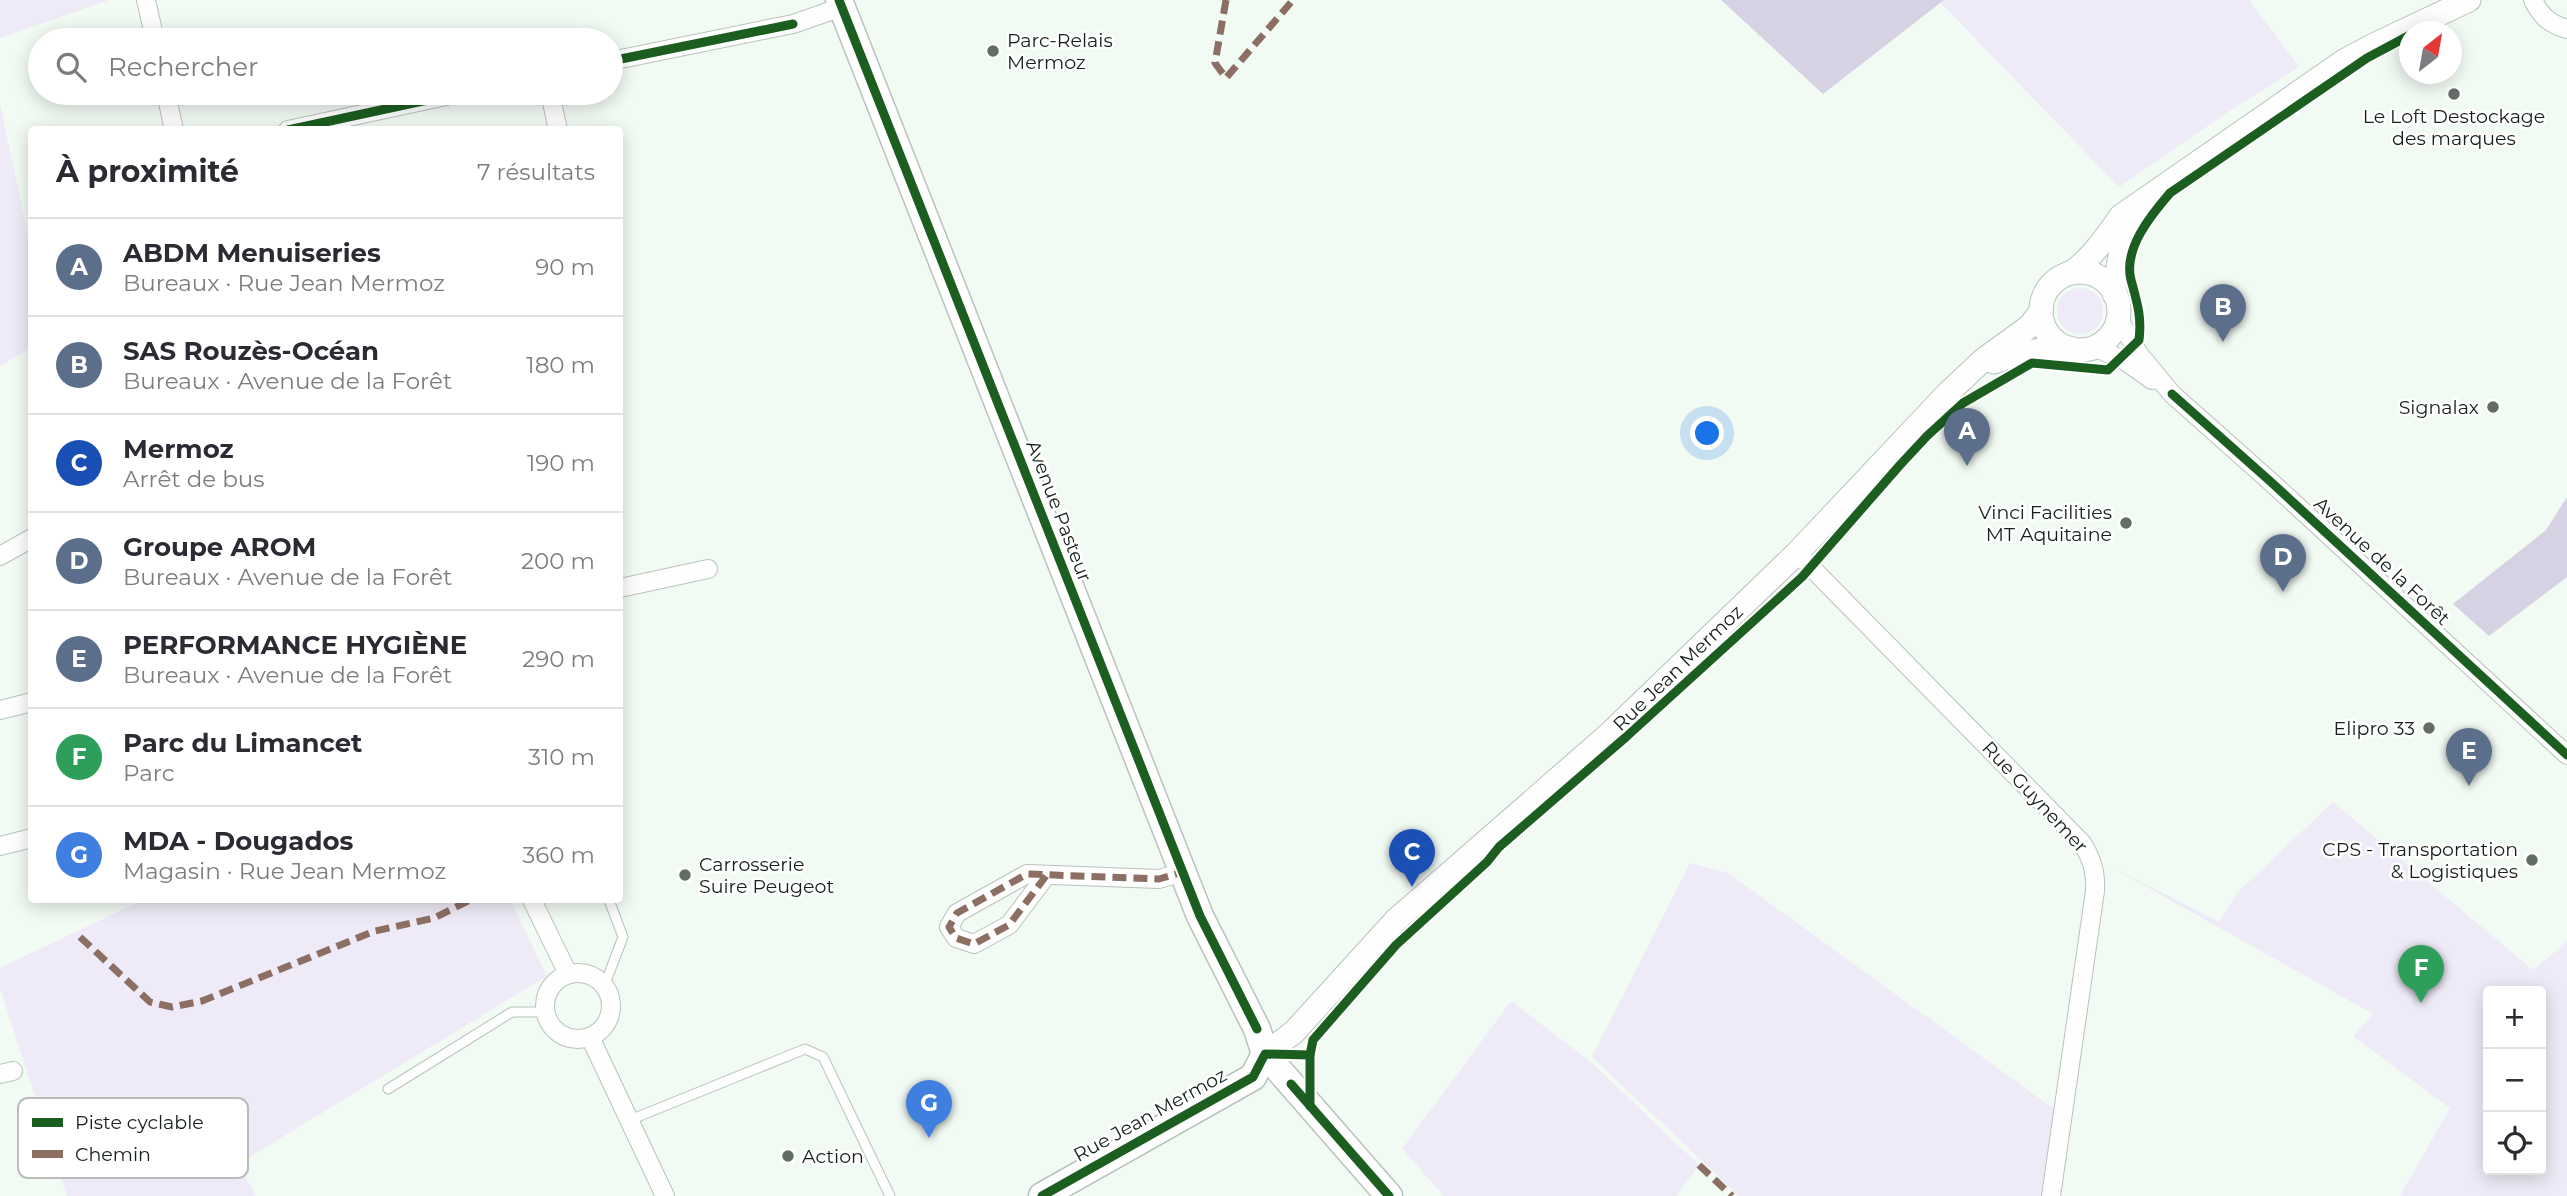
<!DOCTYPE html>
<html lang="fr">
<head>
<meta charset="utf-8">
<style>
  :root { --surface:#fff; --page:#f2f2f3; --text:#2b2b33; --muted:#7c7c81; --line:#e1e1e2; --accent:#0f766e }
  body { margin:0; font-family:Montserrat,sans-serif; background:var(--page); color:var(--text) }
  .controls { position:absolute; right:21px; bottom:21px; display:grid; overflow:hidden; border-radius:7px; box-shadow:0 4px 18px #0003 }
  .controls button { width:63px; height:63px; display:grid; place-items:center; padding:0; border:0; border-bottom:2px solid var(--line); background:var(--surface); color:var(--text); font:35px sans-serif }
  .compass { position:absolute; left:2399px; top:21px; width:63px; height:63px; border-radius:50%; background:var(--surface); box-shadow:0 4px 18px #0003; rotate:31deg }
  .you { position:absolute; left:1708px; top:434px; width:24px; height:24px; margin:-18px; border:5px solid #fff; border-radius:50%; background:#1a73e8; box-shadow:0 0 0 10px #1a73e833 }
  .badge { display:grid; place-items:center; width:46px; height:46px; border-radius:50%; background:var(--accent); color:#fff; font-size:23px; font-weight:700 }
  .pin { position:absolute; translate:-50% -58px; filter:drop-shadow(0 2px 4px #0008) }
  .pin::after { content:''; position:absolute; top:37px; width:24px; height:21px; background:inherit; clip-path:polygon(0 0,100% 0,50% 100%) }
  .list { margin:0; padding:0; list-style:none }
  h2 { display:flex; justify-content:space-between; align-items:center; height:91px; margin:0; padding:0 28px; font-size:30px }
  h2 small { font-size:23px; font-weight:400; color:var(--muted) }
  .list li { display:grid; grid-template-columns:46px 1fr auto; gap:21px; align-items:center; box-sizing:border-box; height:98px; padding:0 28px; border-top:2px solid var(--line) }
  .list b { display:block; font-size:26px; white-space:nowrap }
  .list p { margin:0; font-size:23px; white-space:nowrap; color:var(--muted) }
  .list em { font-size:23px; font-style:normal; color:var(--muted) }
  .icon { flex:none; width:38px; height:38px; fill:none; stroke:currentColor; stroke-width:2; stroke-linecap:round; stroke-linejoin:round }
  .map { position:relative; flex:none; width:2567px; height:1196px; overflow:hidden }
  .search { position:absolute; background:var(--surface); box-shadow:0 4px 18px #0003; left:28px; top:28px; width:595px; height:77px; display:flex; align-items:center; gap:18px; box-sizing:border-box; padding:0 24px; border-radius:38px; color:var(--muted); font-size:26px }
  .panel { position:absolute; background:var(--surface); box-shadow:0 4px 18px #0003; left:28px; top:126px; width:595px; height:777px; border-radius:7px }
  .map>svg:first-child { display:block }
  .green { fill:#eeeaf7; fill-rule:evenodd }
  .forest { fill:#d7d2e3 }
  .lines { fill:none; stroke-linecap:round; stroke-linejoin:round }
  .service-casing { stroke:#b9c2bc; stroke-width:11 }
  .minor-casing { stroke:#b9c2bc; stroke-width:20 }
  .tertiary-casing { stroke:#b9c2bc; stroke-width:25 }
  .secondary-casing { stroke:#b9c2bc; stroke-width:29 }
  .service { stroke:#fdfefd; stroke-width:9 }
  .minor { stroke:#fdfefd; stroke-width:18 }
  .tertiary { stroke:#fdfefd; stroke-width:23 }
  .secondary { stroke:#fdfefd; stroke-width:26 }
  .quiet { stroke:#8d6e63; stroke-width:7; stroke-dasharray:14 7; stroke-linecap:butt }
  .cycleway-casing { stroke:#fff; stroke-width:13 }
  .cycleway { stroke:#1b5e20; stroke-width:9 }
  .poi-dot { fill:#636c66; stroke:#fff; stroke-width:2.5 }
  .labels { text-anchor:middle; dominant-baseline:central; stroke-width:5; stroke-linejoin:round; paint-order:stroke }
  .poi-label { font-size:19px; fill:#161f19; stroke:#fff; text-anchor:end }
  .street-label { font-size:19px; fill:#161f19; stroke:#fff }
  .key { fill:#fff; stroke:#b9bcba; stroke-width:2 }
  .key-label { font-size:19px; fill:#161f19 }
</style>
</head>
<body>
<div class="map">
<svg width="2567" height="1196" viewBox="0 0 2567 1196">
  <rect width="100%" height="100%" fill="#f2faf4"/>
  <g class="green">
    <path d="M0 0H109L0 38Z"/>
    <path d="M1944 0H2249L2299 67 2228 112 2119 187 1941 3Z"/>
    <path d="M0 104 31 250V348L0 366Z"/>
    <circle cx="2080" cy="311" r="23"/>
    <path d="M2333 802 2533 970 2567 942V1196H2400L2450 1108 2353 1036 2373 1014 2106 864 2219 922 2237 893ZM2488 991H2541V1170H2488Z"/>
    <path d="M1690 863 1728 873 2054 1109 2041 1196H1739L1592 1057Z"/>
    <path d="M143 900H510L547 976 238 1164 256 1196H67L0 988V968Z"/>
    <path d="M1511 1001 1591 1062 1699 1165 1676 1196H1444L1402 1149Z"/>
  </g>
  <g class="forest">
    <path d="M1721 0H1944L1823 94Z"/>
    <path d="M2567 497V577L2489 636 2453 604 2546 530Z"/>
  </g>
  <g class="lines">
    <g class="service-casing">
      <g id="service">
        <path d="M605 984 623 937 609 900"/>
        <path d="M388 1089 512 1012H545"/>
        <path d="M630 1120 805 1049 823 1057 890 1196"/>
      </g>
    </g>
    <g class="minor-casing">
      <g id="minor">
        <path d="M146 0 155 40"/>
        <path d="M2533 0C2541 16 2549 24 2567 29"/>
        <path d="M611 61 793 24 842 7"/>
        <path d="M166 93 174 130"/>
        <path d="M550 93 558 130"/>
        <path d="M288 130 460 93"/>
        <path d="M2118 318 2139 354 2172 394 2271 482 2567 755"/>
        <path d="M2095 347 2125 361 2152 380"/>
        <path d="M1797 553 2082 843C2092 859 2096 872 2095 891L2051 1196"/>
        <path d="M0 556 32 538"/>
        <path d="M620 588 708 569"/>
        <path d="M0 710 32 702"/>
        <path d="M0 846 32 838"/>
        <path d="M1046 876 1009 925 974 944 956 938 949 927 957 913 1027 874 1159 879 1183 872"/>
        <path d="M532 900 568 974"/>
        <circle cx="578" cy="1006" r="33"/>
        <path d="M590 1037 665 1196"/>
        <path d="M0 1074 13 1071"/>
      </g>
    </g>
    <g class="tertiary-casing">
      <g id="tertiary">
        <circle cx="2080" cy="311" r="39"/>
        <path d="M2071 273C2092 258 2106 237 2121 216L2344 61 2374 45 2469 0"/>
        <path d="M2114 294 2120 255 2141 206"/>
        <path d="M1994 362C2020 352 2042 348 2070 348"/>
        <path d="M1265 1054 1294 1032 1396 920 1607 736 1797 553 1948 393 1983 360 2030 326 2041 311"/>
      </g>
    </g>
    <g class="secondary-casing">
      <g id="secondary">
        <path d="M839 0 1200 916 1257 1029 1265 1054 1389 1196"/>
        <path d="M1042 1196 1253 1077 1265 1054"/>
      </g>
    </g>
    <use href="#service" class="service"/>
    <use href="#minor" class="minor"/>
    <use href="#tertiary" class="tertiary"/>
    <use href="#secondary" class="secondary"/>
    <g class="quiet">
      <path d="M1226 0 1215 63 1226 78 1293 0"/>
      <path d="M1046 876 1009 925 974 944 956 938 949 927 957 913 1027 874 1159 879 1183 872"/>
      <path d="M80 937 150 1002 172 1007 202 1001 375 931 434 918 470 900"/>
      <path d="M1699 1165 1732 1196"/>
    </g>
    <g class="cycleway-casing">
      <g id="cycleway">
        <path d="M839 0 1200 916 1257 1029"/>
        <path d="M611 61 793 24"/>
        <path d="M288 130 460 93"/>
        <path d="M2172 394 2271 482 2567 755"/>
        <path d="M1291 1084 1389 1196"/>
        <path d="M1310 1106V1055L1313 1040 1396 945 1487 862 1499 847 1626 737 1802 577 1900 465 1927 436 1963 403 2032 363 2108 370 2139 340C2142 317 2137 302 2131 280 2123 249 2151 215 2170 193L2367 58 2410 35"/>
        <path d="M1042 1196 1253 1077 1265 1054 1310 1055"/>
      </g>
    </g>
    <use href="#cycleway" class="cycleway"/>
  </g>
  <g class="poi-dot">
    <circle cx="993" cy="51" r="7"/>
    <circle cx="2454" cy="94" r="7"/>
    <circle cx="2493" cy="407" r="7"/>
    <circle cx="2126" cy="523" r="7"/>
    <circle cx="2429" cy="728" r="7"/>
    <circle cx="2532" cy="860" r="7"/>
    <circle cx="685" cy="875" r="7"/>
    <circle cx="788" cy="1156" r="7"/>
  </g>
  <g class="labels">
    <g class="poi-label">
      <text x="1007" y="40" text-anchor="start">Parc-Relais<tspan x="1007" dy="22">Mermoz</tspan></text>
      <text x="2454" y="116" text-anchor="middle">Le Loft Destockage<tspan x="2454" dy="22">des marques</tspan></text>
      <text x="2479" y="407">Signalax</text>
      <text x="2112" y="512">Vinci Facilities<tspan x="2112" dy="22">MT Aquitaine</tspan></text>
      <text x="2415" y="728">Elipro 33</text>
      <text x="2518" y="849">CPS - Transportation<tspan x="2518" dy="22">&amp; Logistiques</tspan></text>
      <text x="699" y="864" text-anchor="start">Carrosserie<tspan x="699" dy="22">Suire Peugeot</tspan></text>
      <text x="802" y="1156" text-anchor="start">Action</text>
    </g>
    <g class="street-label">
      <text transform="translate(1059 511) rotate(69)">Avenue Pasteur</text>
      <text transform="translate(2382 561) rotate(43)">Avenue de la Forêt</text>
      <text transform="translate(1678 668) rotate(-44)">Rue Jean Mermoz</text>
      <text transform="translate(2035 797) rotate(47)">Rue Guynemer</text>
      <text transform="translate(1150 1115) rotate(-29)">Rue Jean Mermoz</text>
    </g>
  </g>
  <rect x="18" y="1098" width="230" height="80" rx="10" class="key"/>
  <rect x="32" y="1118" width="31" height="9" fill="#1b5e20"/>
  <rect x="32" y="1150" width="31" height="8" fill="#8d6e63"/>
  <g class="key-label">
    <text x="75" y="1129">Piste cyclable</text>
    <text x="75" y="1161">Chemin</text>
  </g>
</svg>
<div class="controls">
<button>+</button>
<button>−</button>
<button><svg class="icon" aria-label="locate" viewBox="0 0 24 24"><circle cx="12" cy="12" r="6"/><path d="M12 2v4M12 18v4M2 12h4M18 12h4"/></svg></button>
</div>
<svg class="compass" viewBox="-18 -18 36 36"><path d="M0-13l5 13h-10z" fill="#e53935"/><path d="M0 13l5-13h-10z" fill="#7c7c81"/></svg>
<div class="you"></div>
<div class="pin badge" style="left:1967px;top:466px;background:#5c6f8a">A</div>
<div class="pin badge" style="left:2223px;top:342px;background:#5c6f8a">B</div>
<div class="pin badge" style="left:1412px;top:887px;background:#1a4fb4">C</div>
<div class="pin badge" style="left:2283px;top:592px;background:#5c6f8a">D</div>
<div class="pin badge" style="left:2469px;top:786px;background:#5c6f8a">E</div>
<div class="pin badge" style="left:2421px;top:1003px;background:#2e9e5b">F</div>
<div class="pin badge" style="left:929px;top:1138px;background:#3f7fe0">G</div>
<div class="search"><svg class="icon" aria-label="search" viewBox="0 0 24 24"><circle cx="10" cy="10" r="6"/><path d="M15 15l6 6"/></svg>Rechercher</div>
<section class="panel">
<h2>À proximité<small>7 résultats</small></h2>
<ul class="list">
<li><span class="badge" style="background:#5c6f8a">A</span><div><b>ABDM Menuiseries</b><p>Bureaux · Rue Jean Mermoz</p></div><em>90 m</em></li>
<li><span class="badge" style="background:#5c6f8a">B</span><div><b>SAS Rouzès-Océan</b><p>Bureaux · Avenue de la Forêt</p></div><em>180 m</em></li>
<li><span class="badge" style="background:#1a4fb4">C</span><div><b>Mermoz</b><p>Arrêt de bus</p></div><em>190 m</em></li>
<li><span class="badge" style="background:#5c6f8a">D</span><div><b>Groupe AROM</b><p>Bureaux · Avenue de la Forêt</p></div><em>200 m</em></li>
<li><span class="badge" style="background:#5c6f8a">E</span><div><b>PERFORMANCE HYGIÈNE</b><p>Bureaux · Avenue de la Forêt</p></div><em>290 m</em></li>
<li><span class="badge" style="background:#2e9e5b">F</span><div><b>Parc du Limancet</b><p>Parc</p></div><em>310 m</em></li>
<li><span class="badge" style="background:#3f7fe0">G</span><div><b>MDA - Dougados</b><p>Magasin · Rue Jean Mermoz</p></div><em>360 m</em></li>
</ul>
</section>
</div>
</body>
</html>
